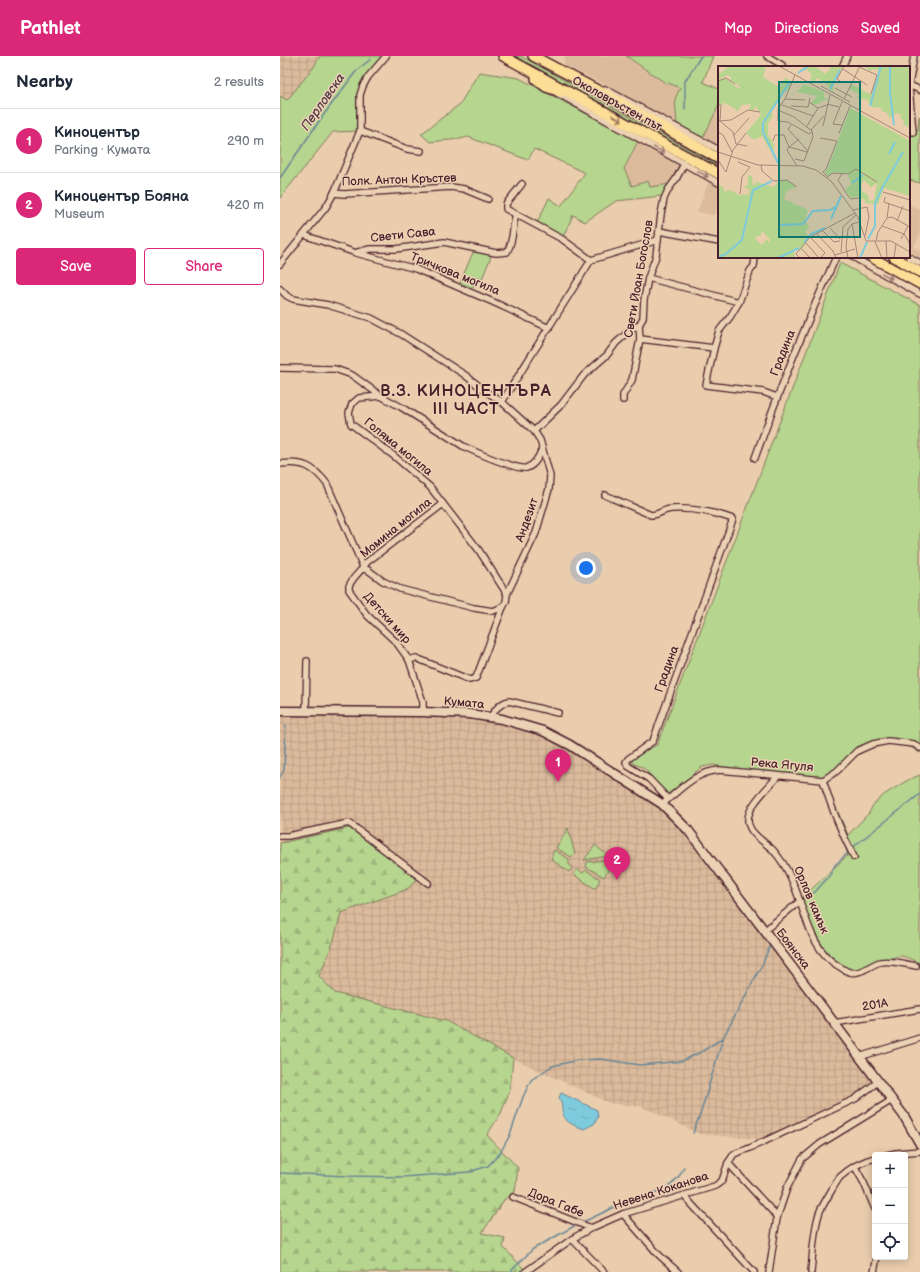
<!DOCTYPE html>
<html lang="en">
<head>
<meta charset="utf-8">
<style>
  :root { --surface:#fff; --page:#f6f6f7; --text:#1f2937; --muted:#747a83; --line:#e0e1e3; --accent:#db2777 }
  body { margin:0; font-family:"Balsamiq Sans",sans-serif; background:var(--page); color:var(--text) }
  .controls { position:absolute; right:12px; bottom:12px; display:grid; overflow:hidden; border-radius:4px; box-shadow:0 2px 10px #0003 }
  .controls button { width:36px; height:36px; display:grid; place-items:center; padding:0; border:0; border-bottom:1px solid var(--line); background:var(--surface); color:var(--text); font:20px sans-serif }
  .you { position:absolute; left:306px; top:512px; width:14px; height:14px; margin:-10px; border:3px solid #fff; border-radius:50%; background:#1a73e8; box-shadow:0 0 0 6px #1a73e833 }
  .badge { display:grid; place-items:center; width:26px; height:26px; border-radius:50%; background:var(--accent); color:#fff; font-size:13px; font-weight:700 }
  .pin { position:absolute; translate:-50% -33px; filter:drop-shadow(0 1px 2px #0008) }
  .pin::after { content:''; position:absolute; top:21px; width:14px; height:12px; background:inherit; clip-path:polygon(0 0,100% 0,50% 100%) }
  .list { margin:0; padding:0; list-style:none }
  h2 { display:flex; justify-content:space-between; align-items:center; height:52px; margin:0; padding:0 16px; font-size:17px }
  h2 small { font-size:13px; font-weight:400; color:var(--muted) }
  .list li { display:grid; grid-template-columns:26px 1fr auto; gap:12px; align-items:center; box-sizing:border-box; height:64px; padding:0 16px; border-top:1px solid var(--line) }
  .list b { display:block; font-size:15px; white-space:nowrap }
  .list p { margin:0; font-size:13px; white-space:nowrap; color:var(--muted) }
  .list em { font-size:13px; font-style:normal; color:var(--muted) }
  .actions { display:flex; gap:8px; padding:12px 16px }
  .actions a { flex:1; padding:9px 0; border:1px solid var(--accent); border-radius:4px; text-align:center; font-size:14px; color:var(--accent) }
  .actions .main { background:var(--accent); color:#fff }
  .icon { flex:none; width:22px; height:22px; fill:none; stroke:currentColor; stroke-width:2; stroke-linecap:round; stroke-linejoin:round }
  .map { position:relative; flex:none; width:640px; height:1216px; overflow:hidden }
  header { display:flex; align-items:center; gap:24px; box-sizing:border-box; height:56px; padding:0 20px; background:var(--accent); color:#fff }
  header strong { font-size:19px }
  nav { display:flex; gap:22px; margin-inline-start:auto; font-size:14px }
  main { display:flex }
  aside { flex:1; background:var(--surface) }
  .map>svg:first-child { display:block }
  .built { fill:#dbbb9c }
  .industrial { fill:url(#industrial-grid) }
  .green { fill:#b6d58e; stroke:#807a5c }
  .forest { fill:url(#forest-firs); stroke:#807a5c }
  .water { fill:url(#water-ripples); stroke:#698696 }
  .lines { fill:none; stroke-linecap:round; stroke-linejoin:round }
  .stream { stroke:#698696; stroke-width:1.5 }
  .minor-casing { stroke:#4a1f2b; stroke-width:8 }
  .secondary-casing { stroke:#4a1f2b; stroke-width:11 }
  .trunk-casing { stroke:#4a1f2b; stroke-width:12 }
  .minor { stroke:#ecd2b4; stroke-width:5.5 }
  .secondary { stroke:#ecd2b4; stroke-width:8 }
  .trunk { stroke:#fcde96; stroke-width:9 }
  .oneway { stroke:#a37e60 }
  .oneway2 { stroke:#9b7870 }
  .labels { text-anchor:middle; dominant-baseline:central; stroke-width:3; stroke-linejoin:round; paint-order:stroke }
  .street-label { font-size:12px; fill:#4a1f2b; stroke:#ecd2b4 }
  .water-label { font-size:13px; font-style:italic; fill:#523946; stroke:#ecd2b4 }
  .district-label { font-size:16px; font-weight:bold; letter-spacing:1px; fill:#4a1f2b; stroke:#ecd2b4 }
  .inset-river { fill:none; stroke:#7ecbdd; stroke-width:2 }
  .inset-road { fill:none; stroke:#a98779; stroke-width:1 }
  .view { fill:#0f766e; fill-opacity:0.15; stroke:#0f766e; stroke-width:2 }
  .inset-edge { fill:none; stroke:#4a1f2b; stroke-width:2 }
</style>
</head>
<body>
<header>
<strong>Pathlet</strong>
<nav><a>Map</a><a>Directions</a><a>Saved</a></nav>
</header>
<main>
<aside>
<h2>Nearby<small>2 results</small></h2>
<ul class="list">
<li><span class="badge">1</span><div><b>Киноцентър</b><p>Parking · Кумата</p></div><em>290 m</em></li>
<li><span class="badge">2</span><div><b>Киноцентър Бояна</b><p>Museum</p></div><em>420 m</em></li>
</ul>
<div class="actions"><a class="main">Save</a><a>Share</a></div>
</aside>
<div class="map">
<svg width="640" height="1216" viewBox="0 0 640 1216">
  <defs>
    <pattern id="industrial-grid" width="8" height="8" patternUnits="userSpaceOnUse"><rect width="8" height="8" fill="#dbbb9c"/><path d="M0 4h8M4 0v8" fill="none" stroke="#bda087"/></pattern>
    <pattern id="forest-firs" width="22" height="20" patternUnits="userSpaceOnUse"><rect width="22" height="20" fill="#b6d58e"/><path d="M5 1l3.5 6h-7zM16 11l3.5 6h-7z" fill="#9eb67b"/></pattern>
    <pattern id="water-ripples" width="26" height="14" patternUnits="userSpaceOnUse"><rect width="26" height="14" fill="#7ecbdd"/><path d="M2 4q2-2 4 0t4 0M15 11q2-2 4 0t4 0" fill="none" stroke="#6eaebe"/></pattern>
  </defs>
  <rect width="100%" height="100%" fill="#e9cdad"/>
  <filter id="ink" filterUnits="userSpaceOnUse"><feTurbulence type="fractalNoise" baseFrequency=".025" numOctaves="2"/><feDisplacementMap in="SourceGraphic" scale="8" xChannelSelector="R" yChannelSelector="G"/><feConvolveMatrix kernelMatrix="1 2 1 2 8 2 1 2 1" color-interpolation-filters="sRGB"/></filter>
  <g filter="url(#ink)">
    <g class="built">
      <path d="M285 0H347L349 3 387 28 388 26 400 32 395 43 397 68 330 31 284 9Z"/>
      <path d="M439 49V91L423 82Z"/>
      <path d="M358 85 400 109 395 123 390 128 370 132 368 125 352 130 344 113Z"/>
      <path d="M429 125 439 130V149L434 159 417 156Z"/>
      <path d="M629 148 640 154V179L633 192 640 193V202L630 197 632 192 629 190Z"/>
    </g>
    <g class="industrial">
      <path d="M0 0H40L33 12 7 44 0 40Z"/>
      <path d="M0 655 189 658 263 675 382 748 408 774 599 1025 575 1043 487 1084 420 1078 363 1051 329 1047 233 1002 166 965 55 937 39 920 53 887 61 857 128 833 0 787Z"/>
    </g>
    <g class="green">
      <path d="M40 0H100L104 3 83 30 80 75 53 76 0 142V40L7 44 33 12Z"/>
      <path d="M235 0H241L439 110V112Z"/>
      <path d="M346 0H433L423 26 439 33V49L423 82 397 68 395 43 400 32 388 27 387 28Z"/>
      <path d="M199 16 239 22 358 85 344 113 352 130 368 125 370 131 390 128 382 140 336 145 305 166 293 159 283 181 257 167 269 142 281 150 305 117 254 93 248 104 188 81 180 83 150 86 141 78 180 48Z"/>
      <path d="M639 60 640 61V127L629 124V71L638 74Z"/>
      <path d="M194 194 212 198 202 223 196 222 193 232 180 227Z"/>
      <path d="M560 207 640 249V697L629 690 612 687 592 690 575 701 545 727 568 779 589 757 593 749 605 738 628 724 640 719V907C634 905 626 900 620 900 611 901 592 910 582 912 547 920 530 866 522 842L568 799 540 723 481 717 433 709 422 711 387 739 364 712 352 707 353 701 377 689Z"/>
      <path d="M288 772 295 798 291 801 276 792Z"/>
      <path d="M315 789 328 800 304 804Z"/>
      <path d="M274 794 289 803V808L292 812 289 816 271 803Z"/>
      <path d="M335 803 324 821 306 811 307 806Z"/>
      <path d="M297 813 303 817 306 814 320 823 316 832H314L294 819Z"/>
    </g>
    <path class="forest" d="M69 772 138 821 128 833 61 857 53 887 39 920 55 937 166 965 233 1002 230 1034 221 1057 207 1079 238 1112 235 1136 224 1144 202 1177 225 1182 223 1191 246 1215 245 1216H0V787Z"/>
    <path class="water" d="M281 1037 317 1054 318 1061 314 1068 304 1073C296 1070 285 1067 283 1058 281 1052 283 1048 279 1042Z"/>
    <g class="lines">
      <g class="stream">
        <path d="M405 54V25L421 0"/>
        <path d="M0 122 42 61 77 14 91 3"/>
        <path d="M0 721 4 714 6 670"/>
        <path d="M573 791 640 738"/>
        <path d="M527 842 536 835 550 819 555 809 569 796"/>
        <path d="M413 1077 421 1056 443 982 483 907 490 889"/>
        <path d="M0 1117 68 1120 123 1121 189 1116 208 1110 220 1097 230 1079 243 1041 251 1024 272 1010 299 1004 321 1003 360 1009 402 1005 421 996 443 982"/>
        <path d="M301 1167 337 1150 382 1134 391 1129 400 1119 404 1111"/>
        <path d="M230 1216 253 1193 298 1168"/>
      </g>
      <g class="minor-casing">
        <g id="minor">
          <path d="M487 0 502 9"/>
          <path d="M562 11 567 0"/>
          <path d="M629 29 634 0"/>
          <path d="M629 29 640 34"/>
          <path d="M629 31 633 76"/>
          <path d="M325 33 439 94"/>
          <path d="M277 37 439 127"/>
          <path d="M80 75 127 93 141 95"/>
          <path d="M242 128 226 148V153L282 183 311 204"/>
          <path d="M54 137 64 138 171 131 184 133 208 143"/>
          <path d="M379 175 439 186"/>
          <path d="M24 179 76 197 136 213 213 246 269 272"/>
          <path d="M78 196 90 193H116L164 186 216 197 227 196C234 184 232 172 236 158"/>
          <path d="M475 201 474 210 470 215 459 246 450 261 439 275 434 292 426 329 483 336 497 341"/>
          <path d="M573 201 640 238"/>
          <path d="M629 201 640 207"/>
          <path d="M311 204 378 184"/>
          <path d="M0 208 46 151 54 137 80 75V39L83 30 88 21 106 0"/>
          <path d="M368 222 459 246"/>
          <path d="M0 233 7 240 13 243 48 249 91 262 121 278 185 319 204 334 222 346 254 375 260 384 270 420 269 433 256 477 227 538"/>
          <path d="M360 283 434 292"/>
          <path d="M0 312 55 313 72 319 101 340 121 351 183 390C193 395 236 414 246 412 254 410 259 401 262 393"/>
          <path d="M101 340 79 342 72 348 69 357 71 368 114 400 150 431 198 493 227 538 226 546 223 551 196 622 190 624 136 602 129 604"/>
          <path d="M343 344V339L352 324 360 283 359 269 363 262 364 244 368 222 376 200 381 158 384 143 388 134 396 123 404 108"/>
          <path d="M222 346 311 204"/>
          <path d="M254 375 281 349 304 319 327 299 336 287 353 272 359 269"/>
          <path d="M475 402C499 334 526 267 556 201"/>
          <path d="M0 408C23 405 33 410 47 428L84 513"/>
          <path d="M325 439 371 459C379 459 384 453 392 453 412 452 433 456 453 463L373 685 348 703 346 706 348 710 369 723 388 743"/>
          <path d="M84 513 88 514 103 525 120 533 194 552 213 555 223 551"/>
          <path d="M26 655 27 605"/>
          <path d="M143 656V646L129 604 116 586 87 559 69 534V530C73 520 82 515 87 506L163 448"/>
          <path d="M210 661C215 654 220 647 229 645L278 657"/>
          <path d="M498 720C489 731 467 750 468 765 469 778 485 786 493 794 499 801 506 811 510 820 525 850 528 894 560 911 563 913 566 915 569 916 580 919 590 909 600 906 611 904 625 908 636 910"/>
          <path d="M543 724C551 751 561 776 574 801"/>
          <path d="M385 746C403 731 416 716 440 714L543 724 557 715 577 695 593 688 608 685 634 688 640 692"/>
          <path d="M0 780H8L69 767 148 827"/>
          <path d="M484 875 520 845"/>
          <path d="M554 967 640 953"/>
          <path d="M579 1001 640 982"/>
          <path d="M607 1099 616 1097 640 1095"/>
          <path d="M448 1107 492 1155 497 1162"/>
          <path d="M575 1111 584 1127 595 1153"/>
          <path d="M404 1140 474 1216"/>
          <path d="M233 1141 311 1172"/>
          <path d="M343 1158 379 1199 398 1216"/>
          <path d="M292 1183 324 1216"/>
          <path d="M245 1216 292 1183 311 1172 343 1158 435 1130 442 1125 448 1107 454 1098 470 1092 575 1043 599 1025"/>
          <path d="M489 1216 497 1162 507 1132 522 1103 540 1088 612 1044"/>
          <path d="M531 1216C533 1197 533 1174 540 1155 543 1149 556 1126 560 1121 570 1112 583 1105 595 1102"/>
          <path d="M594 1216 597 1201"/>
        </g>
      </g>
      <g class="secondary-casing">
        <path id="secondary" d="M0 655 143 656 189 658 222 663 263 675 290 689 382 748 408 774 537 944 624 1060 640 1088"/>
      </g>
      <g class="trunk-casing">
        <g id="trunk">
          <path d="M223 0 439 118"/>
          <path d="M253 0 325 38 439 103"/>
          <path d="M256 23 266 31 281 36"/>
          <path d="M591 201 640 228"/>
          <path d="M614 201 640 216"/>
        </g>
      </g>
      <use href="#minor" class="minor"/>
      <use href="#secondary" class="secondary"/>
      <use href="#trunk" class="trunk"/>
    </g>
    <defs><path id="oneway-shaft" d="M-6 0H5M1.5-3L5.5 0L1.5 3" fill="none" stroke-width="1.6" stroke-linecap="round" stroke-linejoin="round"/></defs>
    <use class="oneway" href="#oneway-shaft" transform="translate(337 62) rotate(29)"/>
    <g class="oneway2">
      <use href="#oneway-shaft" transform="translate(379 94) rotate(29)"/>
      <use href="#oneway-shaft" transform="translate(423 118) rotate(29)"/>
      <use href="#oneway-shaft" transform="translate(607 220) rotate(29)"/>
    </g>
  </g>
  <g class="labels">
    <g class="street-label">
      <text transform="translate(337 48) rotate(29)">Околовръстен път</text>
      <text transform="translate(119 124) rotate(-2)">Полк. Антон Кръстев</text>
      <text transform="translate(123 179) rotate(-6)">Свети Сава</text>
      <text transform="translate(175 218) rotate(22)">Тричкова могила</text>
      <text transform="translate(359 223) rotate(-80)">Свети Йоан Богослов</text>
      <text transform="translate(503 297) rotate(-68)">Градина</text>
      <text transform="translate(118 391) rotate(39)">Голяма могила</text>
      <text transform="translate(247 464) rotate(-70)">Андезит</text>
      <text transform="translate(116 472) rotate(-39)">Момина могила</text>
      <text transform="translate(107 562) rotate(48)">Детски мир</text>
      <text transform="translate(387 613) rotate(-70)">Градина</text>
      <text transform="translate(184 647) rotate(5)">Кумата</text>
      <text transform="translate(502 709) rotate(5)">Река Ягуля</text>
      <text transform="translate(531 844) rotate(67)">Орлов камък</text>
      <text transform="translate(513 893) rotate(53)">Боянска</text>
      <text transform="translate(595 949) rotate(-9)">201А</text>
      <text transform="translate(381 1135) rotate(-18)">Невена Коканова</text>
      <text transform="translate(276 1147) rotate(22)">Дора Габе</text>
    </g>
    <g class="water-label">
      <text transform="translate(43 46) rotate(-55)">Перловска</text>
    </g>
    <g class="district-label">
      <text x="186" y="335">В.З. КИНОЦЕНТЪРА<tspan x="186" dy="18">ІІІ ЧАСТ</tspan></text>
    </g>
  </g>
  <g transform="translate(438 10)">
    <rect width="192" height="192" fill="#e9cdad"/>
    <path d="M20 0H48L45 11 61 21 67 12 73 15 71 25H67L53 45 43 49 37 39 36 44H31L33 38 25 39V35L37 19 27 13 18 18 12 14ZM97 0 107 8 113 3 110 0H125L116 14 115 26 105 15 99 12 96 16 92 14 94 8 88 3 79 7 86 1ZM145 0H192V62L185 58 186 54 182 52 183 49 179 47 172 52 168 46 163 45 164 42 154 41 149 34 139 32 141 28 131 23 133 18 153 29 161 5 155 3 153 5ZM86 18 106 26V32H111L97 39 93 37 99 30 79 26ZM132 42 192 75V130L166 122 160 138 147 137V134L140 131 133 132 129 127 127 123 133 118 130 108 116 106 110 110 106 105 109 104ZM146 114 153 121 159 117 156 134 151 135 150 129 144 125 143 120Z" fill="#b6d58e" fill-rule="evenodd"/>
    <path d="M11 0H20L14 11 9 9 0 14V9ZM53 45 55 50 50 58V68L56 79 55 89 44 70 36 74 28 67 43 49ZM30 109 34 110 35 120 38 116 55 121 60 116 69 114 78 121 68 125 66 133 90 144 87 154 91 161 87 166 92 171 84 183 76 185 77 192H0V118L6 122V126L12 124 23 130 25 128 30 129 32 124 26 121 30 119ZM44 165 52 174V178L49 173 44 179 37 173 39 170H43Z" fill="#b6d58e" fill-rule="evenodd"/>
    <path d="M7 12 21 23 22 21 19 18 27 13 37 19 20 45 6 36 5 39 0 38V15Z" fill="#b6d58e"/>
    <path class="inset-river" d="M172 0V27L176 59M80 7 91 0M112 23 122 4M152 40 163 0M171 88 177 76M60 97 45 66V57L72 16M134 117 145 109M113 153 123 130M61 159 85 158 95 145 112 144 117 141M150 173 157 160V138L163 124 185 86M86 177 93 168 107 162M0 191 8 188 24 174 35 124 54 115M60 192 81 182M142 192 149 176"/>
    <path class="inset-road" d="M61 0 192 72M139 0 159 9 153 28M125 3 149 19M77 9 67 33 60 43V55L70 56 91 68 94 66M0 15 8 12 17 18M125 17 119 13 126 0M103 20 132 36M117 22 134 31M67 33 87 34M126 33 141 2M91 36 100 42 109 39M124 36 115 58 124 59M109 38 121 41M0 39H3L2 55M64 39 95 50M73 40 90 41 92 32M60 44 76 51 94 65 95 71 86 95 77 93M0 55 13 54 30 44 42 46M2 55 15 66 18 78 29 80M73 59 70 63 90 85M89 60 100 42M105 60 112 29M93 64 106 50M0 66 5 69 14 86M121 67 132 40M16 69 31 52M102 72 119 75 108 103 105 106 110 111M55 75 57 69H66L71 81 69 84 79 100M71 81 89 86M71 81 81 73M0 86 40 99 85 100 98 104 113 115 140 151 148 175H173L192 186M0 94 8 106 15 84 28 67M20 96 32 101 24 111 22 128M43 99 44 105 56 115 69 114 79 121M124 108 120 114 130 130 133 133 142 132M109 111 115 107 130 108 138 103 159 116M165 126 192 134M167 131 166 136 192 145M135 144 149 141 151 151 147 170M169 152 174 151 192 161M179 155 185 140M134 158 140 192M164 160 186 168 192 178M112 162 122 173M104 164 116 176 122 175M98 167 115 185 118 192M92 171 107 187 102 192M183 173 190 160M158 175 160 166 169 152 171 137M168 175 169 192M157 176 164 192M88 177 101 192M84 183 92 192M123 186 125 161 138 149M117 189 137 183M82 192 78 188 92 171 137 147M130 192 128 181 130 163 134 158 141 156M176 192 178 178"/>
    <path class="view" d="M61 16H142V171H61Z"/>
    <rect width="192" height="192" class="inset-edge"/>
  </g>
</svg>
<div class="controls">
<button>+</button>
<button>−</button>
<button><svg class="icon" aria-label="locate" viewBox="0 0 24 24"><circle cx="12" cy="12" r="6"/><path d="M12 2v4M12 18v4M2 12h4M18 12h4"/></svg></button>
</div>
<div class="you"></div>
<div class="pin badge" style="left:278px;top:726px">1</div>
<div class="pin badge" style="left:337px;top:824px">2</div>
</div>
</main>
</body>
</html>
